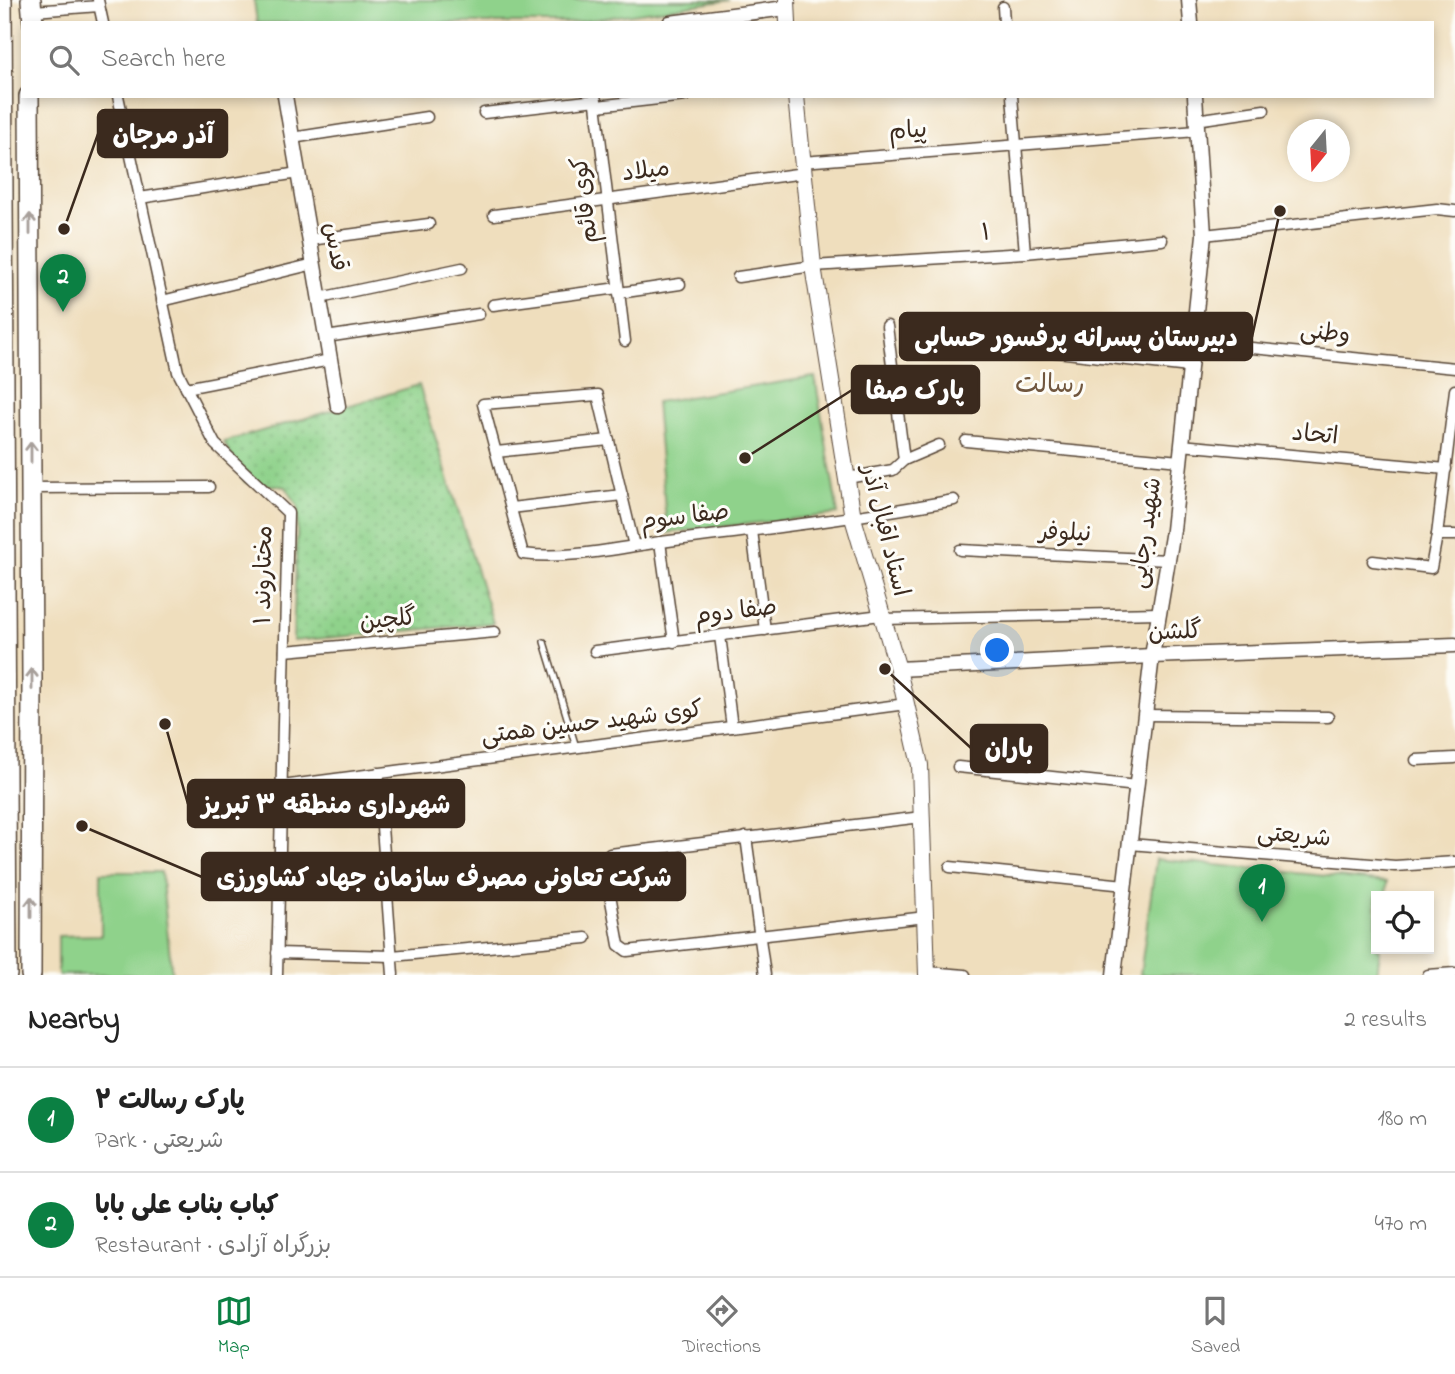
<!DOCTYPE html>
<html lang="en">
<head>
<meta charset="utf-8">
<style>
  :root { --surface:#fff; --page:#f6f6f6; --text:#222; --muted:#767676; --line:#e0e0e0; --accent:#0b8043 }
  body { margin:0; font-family:"Indie Flower","Playpen Sans Arabic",sans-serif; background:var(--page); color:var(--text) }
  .controls { position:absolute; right:21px; bottom:21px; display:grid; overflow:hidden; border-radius:0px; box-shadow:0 4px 10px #0003 }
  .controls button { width:63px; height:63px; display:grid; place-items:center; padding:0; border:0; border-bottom:2px solid var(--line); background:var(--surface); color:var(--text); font:35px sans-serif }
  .compass { position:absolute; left:1287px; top:119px; width:63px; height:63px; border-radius:50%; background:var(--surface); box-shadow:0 4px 10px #0003; rotate:198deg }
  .you { position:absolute; left:998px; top:651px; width:24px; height:24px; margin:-18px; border:5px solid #fff; border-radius:50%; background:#1a73e8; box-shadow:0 0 0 10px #1a73e833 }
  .badge { display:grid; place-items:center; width:46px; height:46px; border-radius:50%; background:var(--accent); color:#fff; font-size:23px; font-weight:700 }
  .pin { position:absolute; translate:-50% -58px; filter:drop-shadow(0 2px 4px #0008) }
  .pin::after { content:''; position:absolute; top:37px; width:24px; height:21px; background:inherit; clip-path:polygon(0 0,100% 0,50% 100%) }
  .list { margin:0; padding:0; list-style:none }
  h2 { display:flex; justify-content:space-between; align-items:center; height:91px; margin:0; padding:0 28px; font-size:30px }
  h2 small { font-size:23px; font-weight:400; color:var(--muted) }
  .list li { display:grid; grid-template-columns:46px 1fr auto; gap:21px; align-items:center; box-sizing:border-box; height:105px; padding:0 28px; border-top:2px solid var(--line) }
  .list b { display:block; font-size:26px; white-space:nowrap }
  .list p { margin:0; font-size:23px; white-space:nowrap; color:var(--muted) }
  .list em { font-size:23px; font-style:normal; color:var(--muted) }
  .icon { flex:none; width:38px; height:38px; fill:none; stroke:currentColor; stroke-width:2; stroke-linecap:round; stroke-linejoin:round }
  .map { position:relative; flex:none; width:1455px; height:975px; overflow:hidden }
  .search { position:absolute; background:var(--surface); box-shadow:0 4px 10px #0003; left:21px; right:21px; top:21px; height:77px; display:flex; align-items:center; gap:18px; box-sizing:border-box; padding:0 24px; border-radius:0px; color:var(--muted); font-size:26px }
  .sheet { height:301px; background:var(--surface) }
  nav { display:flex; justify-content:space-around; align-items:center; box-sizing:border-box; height:98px; border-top:2px solid var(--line); background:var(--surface); font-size:19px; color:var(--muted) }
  nav a { display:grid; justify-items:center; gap:4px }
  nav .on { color:var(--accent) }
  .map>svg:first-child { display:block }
  .grass { fill:url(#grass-dots); stroke:#657e54; stroke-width:2 }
  .park { fill:#8fd28b; stroke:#657e54; stroke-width:2 }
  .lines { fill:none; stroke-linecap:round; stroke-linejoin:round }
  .service-casing { stroke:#564536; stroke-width:8 }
  .minor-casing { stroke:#564536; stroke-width:13 }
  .tertiary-casing { stroke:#564536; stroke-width:17 }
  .secondary-casing { stroke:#564536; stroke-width:18 }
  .trunk-casing { stroke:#564536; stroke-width:22 }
  .service { stroke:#fff; stroke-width:5 }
  .minor { stroke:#fff; stroke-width:10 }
  .tertiary { stroke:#fff; stroke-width:14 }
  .secondary { stroke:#fff; stroke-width:16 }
  .trunk { stroke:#fff; stroke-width:19 }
  .oneway { stroke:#a79f9a }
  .labels { text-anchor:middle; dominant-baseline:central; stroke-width:6; stroke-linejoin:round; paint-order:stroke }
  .street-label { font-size:24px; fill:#3b2a1e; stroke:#fdfcf7 }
  .neighbourhood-label { font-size:26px; fill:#70563e; stroke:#fdfcf7 }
  .leader { fill:none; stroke:#3b2a1e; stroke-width:2.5 }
  .callout-dot { fill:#3b2a1e; stroke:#fdfcf7; stroke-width:2.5 }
  .callout { fill:#3b2a1e; stroke:#3b2a1e; stroke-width:2.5 }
  .callout-label { font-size:26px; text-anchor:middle; font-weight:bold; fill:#fff }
</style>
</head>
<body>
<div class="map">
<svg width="1455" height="975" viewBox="0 0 1455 975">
  <defs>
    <pattern id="grass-dots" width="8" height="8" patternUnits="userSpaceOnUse" patternTransform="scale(1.75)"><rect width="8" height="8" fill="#8fd28b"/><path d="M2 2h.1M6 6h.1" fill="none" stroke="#7cb478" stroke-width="1.8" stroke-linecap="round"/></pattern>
  </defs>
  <rect width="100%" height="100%" fill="#fdfcf7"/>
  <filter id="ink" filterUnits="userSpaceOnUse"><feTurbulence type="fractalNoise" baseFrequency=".0143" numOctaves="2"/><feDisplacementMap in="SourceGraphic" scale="14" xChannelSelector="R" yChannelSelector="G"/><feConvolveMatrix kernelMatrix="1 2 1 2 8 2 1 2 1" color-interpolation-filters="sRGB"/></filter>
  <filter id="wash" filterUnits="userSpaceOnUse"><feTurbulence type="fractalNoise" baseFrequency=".00686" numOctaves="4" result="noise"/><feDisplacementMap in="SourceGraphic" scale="28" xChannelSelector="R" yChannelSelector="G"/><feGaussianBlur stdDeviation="1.57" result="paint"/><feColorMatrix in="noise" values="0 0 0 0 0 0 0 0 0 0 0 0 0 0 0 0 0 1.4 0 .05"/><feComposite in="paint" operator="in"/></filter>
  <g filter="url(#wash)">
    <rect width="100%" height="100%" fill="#efdebd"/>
    <path class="grass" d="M419 385 493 623 293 641 298 507 286 487 245 482 224 442Z"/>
    <g class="park">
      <path d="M254 0H730L570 23H257Z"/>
      <path d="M815 377 838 514 667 533 656 402Z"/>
      <path d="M1156 859 1387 882 1386 896H1376V949H1380L1377 975H1140Z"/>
      <path d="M101 872H161L172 975H58V936L101 935Z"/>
    </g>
  </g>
  <g filter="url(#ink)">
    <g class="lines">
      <g class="service-casing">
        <path id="service" d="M544 642 576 747"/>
      </g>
      <g class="minor-casing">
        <g id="minor">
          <path d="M98 0 103 23"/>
          <path d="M1003 7 1004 23"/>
          <path d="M34 11 99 6"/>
          <path d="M118 96 178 372 215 444 288 513 277 975"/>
          <path d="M595 96 625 341"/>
          <path d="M1012 96 1025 253"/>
          <path d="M597 106 685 96"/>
          <path d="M484 113 596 100"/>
          <path d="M1196 120 1264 110"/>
          <path d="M292 138 427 117"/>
          <path d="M802 162 1197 131"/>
          <path d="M140 198 298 173"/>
          <path d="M494 215 804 173"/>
          <path d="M1204 235 1437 209 1455 211"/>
          <path d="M310 240 429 224"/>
          <path d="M738 277 813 266 1025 253 1162 240"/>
          <path d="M619 293 680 284"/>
          <path d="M320 298 462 268"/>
          <path d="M162 301 314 264"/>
          <path d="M493 305 618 288"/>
          <path d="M887 326 904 460"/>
          <path d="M326 337 479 314"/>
          <path d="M950 340 1189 367"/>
          <path d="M1191 342 1455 368"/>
          <path d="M186 388 330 360"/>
          <path d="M966 441 1180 461"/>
          <path d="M1181 445 1446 469"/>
          <path d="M496 452 609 440"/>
          <path d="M847 478 893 470 904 460 939 445"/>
          <path d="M31 488 209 487"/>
          <path d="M511 508 622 495"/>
          <path d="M752 531 765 630"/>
          <path d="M1437 535H1455"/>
          <path d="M660 542 674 642"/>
          <path d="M634 546 598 395 483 404 523 554C567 560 616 548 661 542 759 530 857 518 954 500"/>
          <path d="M960 550 1168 560"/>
          <path d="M1373 561 1431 568 1437 535 1455 390"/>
          <path d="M883 619 1159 613"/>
          <path d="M720 636 732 727"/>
          <path d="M285 651 495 632"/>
          <path d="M595 651 881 615"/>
          <path d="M1145 715 1328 717"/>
          <path d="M1416 760 1455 758"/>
          <path d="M958 767 1137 786"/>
          <path d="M378 773 393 975"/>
          <path d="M282 786 906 704"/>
          <path d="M922 817 610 854 604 861 619 945 627 951 926 917"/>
          <path d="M746 837 765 975"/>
          <path d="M1130 844 1395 866 1455 862"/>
          <path d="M950 867 1125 885"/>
          <path d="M279 888 386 882 587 858"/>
          <path d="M277 953 392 956 586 938"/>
          <path d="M927 972 965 975"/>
          <path d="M1428 975 1455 973"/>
        </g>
      </g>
      <g class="tertiary-casing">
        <g id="tertiary">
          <path d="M1189 0 1191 23"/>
          <path d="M670 23 786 8"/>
          <path d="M285 96 338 406"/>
          <path d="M898 669 1152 656 1455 645"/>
          <path d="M1114 975 1152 656 1173 530 1204 235 1195 96"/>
        </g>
      </g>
      <g class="secondary-casing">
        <g id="secondary">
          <path d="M787 0 788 23"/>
          <path d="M796 96 813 266 853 518 898 669 920 765 927 975"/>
        </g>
      </g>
      <g class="trunk-casing">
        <g id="trunk">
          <path d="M2 0 7 975"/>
          <path d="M31 0 33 23"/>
          <path d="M29 96 32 678 31 975"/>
        </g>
      </g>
      <use href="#service" class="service"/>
      <use href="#minor" class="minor"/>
      <use href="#tertiary" class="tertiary"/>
      <use href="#secondary" class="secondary"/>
      <use href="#trunk" class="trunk"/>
    </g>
    <defs><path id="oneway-shaft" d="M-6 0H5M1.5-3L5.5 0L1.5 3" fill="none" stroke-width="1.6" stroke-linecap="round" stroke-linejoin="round" transform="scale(1.75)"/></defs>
    <g class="oneway">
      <use href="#oneway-shaft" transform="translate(30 224) rotate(-90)"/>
      <use href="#oneway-shaft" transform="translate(31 452) rotate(-90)"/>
      <use href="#oneway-shaft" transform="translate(32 679) rotate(-90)"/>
      <use href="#oneway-shaft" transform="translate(31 907) rotate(-90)"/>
    </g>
  </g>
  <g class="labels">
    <g class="street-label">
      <text transform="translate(908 132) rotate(-4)">پیام</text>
      <text transform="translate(646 172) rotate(-7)">میلاد</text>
      <text transform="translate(586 200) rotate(-97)">کوی قائم</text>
      <text transform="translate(986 234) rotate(-4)">۱</text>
      <text transform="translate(334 247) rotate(80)">قدس</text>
      <text transform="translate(1325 334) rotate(6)">وطنی</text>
      <text transform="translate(1315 436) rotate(5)">اتحاد</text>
      <text transform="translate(685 518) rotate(-7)">صفا سوم</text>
      <text transform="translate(884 531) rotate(76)">استاد اقبال آذر</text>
      <text transform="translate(1147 533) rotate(-82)">شهید رجایی</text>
      <text transform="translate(1065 534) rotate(3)">نیلوفر</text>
      <text transform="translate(265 575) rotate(-89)">مختاروند ۱</text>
      <text transform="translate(736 613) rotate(-7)">صفا دوم</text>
      <text transform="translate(388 621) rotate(-5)">گلچین</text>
      <text transform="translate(1175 633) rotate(-2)">گلشن</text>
      <text transform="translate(592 724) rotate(-7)">کوی شهید حسین همتی</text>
      <text transform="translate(1294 837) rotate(5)">شریعتی</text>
    </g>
    <g class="neighbourhood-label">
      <text x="1050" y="386">رسالت</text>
    </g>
  </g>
  <path class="leader" d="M64 229L98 134M1280 211L1252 337M745 458L852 390M885 669L971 748M165 724L188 804M82 826L202 877"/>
  <g class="callout-dot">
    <circle cx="64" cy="229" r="7"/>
    <circle cx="1280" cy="211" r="7"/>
    <circle cx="745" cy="458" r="7"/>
    <circle cx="885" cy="669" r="7"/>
    <circle cx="165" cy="724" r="7"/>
    <circle cx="82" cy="826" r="7"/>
  </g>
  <g class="callout">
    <rect x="98" y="110" width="129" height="47" rx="7"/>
    <rect x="900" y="313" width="352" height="47" rx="7"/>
    <rect x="852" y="366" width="127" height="47" rx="7"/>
    <rect x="971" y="725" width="76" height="47" rx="7"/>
    <rect x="188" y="780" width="276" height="47" rx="7"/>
    <rect x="202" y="853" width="483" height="47" rx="7"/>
  </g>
  <g class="callout-label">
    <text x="163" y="143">آذر مرجان</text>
    <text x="1076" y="346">دبیرستان پسرانه پرفسور حسابی</text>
    <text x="915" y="399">پارک صفا</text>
    <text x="1009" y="757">باران</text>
    <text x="326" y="813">شهرداری منطقه ۳ تبریز</text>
    <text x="444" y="886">شرکت تعاونی مصرف سازمان جهاد کشاورزی</text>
  </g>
</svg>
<div class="controls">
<button><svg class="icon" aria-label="locate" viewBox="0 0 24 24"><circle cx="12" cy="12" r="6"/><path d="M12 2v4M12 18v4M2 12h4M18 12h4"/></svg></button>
</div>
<svg class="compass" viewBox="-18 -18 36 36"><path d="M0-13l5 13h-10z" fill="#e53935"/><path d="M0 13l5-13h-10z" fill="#767676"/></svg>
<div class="you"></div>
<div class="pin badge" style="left:1262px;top:922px">1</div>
<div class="pin badge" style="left:63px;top:312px">2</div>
<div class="search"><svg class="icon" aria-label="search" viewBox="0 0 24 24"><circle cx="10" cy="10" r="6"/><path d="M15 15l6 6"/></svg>Search here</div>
</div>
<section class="sheet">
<h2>Nearby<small>2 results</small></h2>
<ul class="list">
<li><span class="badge">1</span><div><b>پارک رسالت ۲</b><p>Park · شریعتی</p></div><em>180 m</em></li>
<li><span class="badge">2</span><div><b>کباب بناب علی بابا</b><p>Restaurant · بزرگراه آزادی</p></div><em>470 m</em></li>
</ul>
</section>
<nav>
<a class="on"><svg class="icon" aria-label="map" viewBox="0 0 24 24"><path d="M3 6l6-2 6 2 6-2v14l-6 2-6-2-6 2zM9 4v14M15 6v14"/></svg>Map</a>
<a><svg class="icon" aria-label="directions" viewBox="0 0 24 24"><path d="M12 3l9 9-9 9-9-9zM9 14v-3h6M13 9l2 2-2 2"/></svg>Directions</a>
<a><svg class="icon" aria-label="saved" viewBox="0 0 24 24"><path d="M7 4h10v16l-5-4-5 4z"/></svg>Saved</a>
</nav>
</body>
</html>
